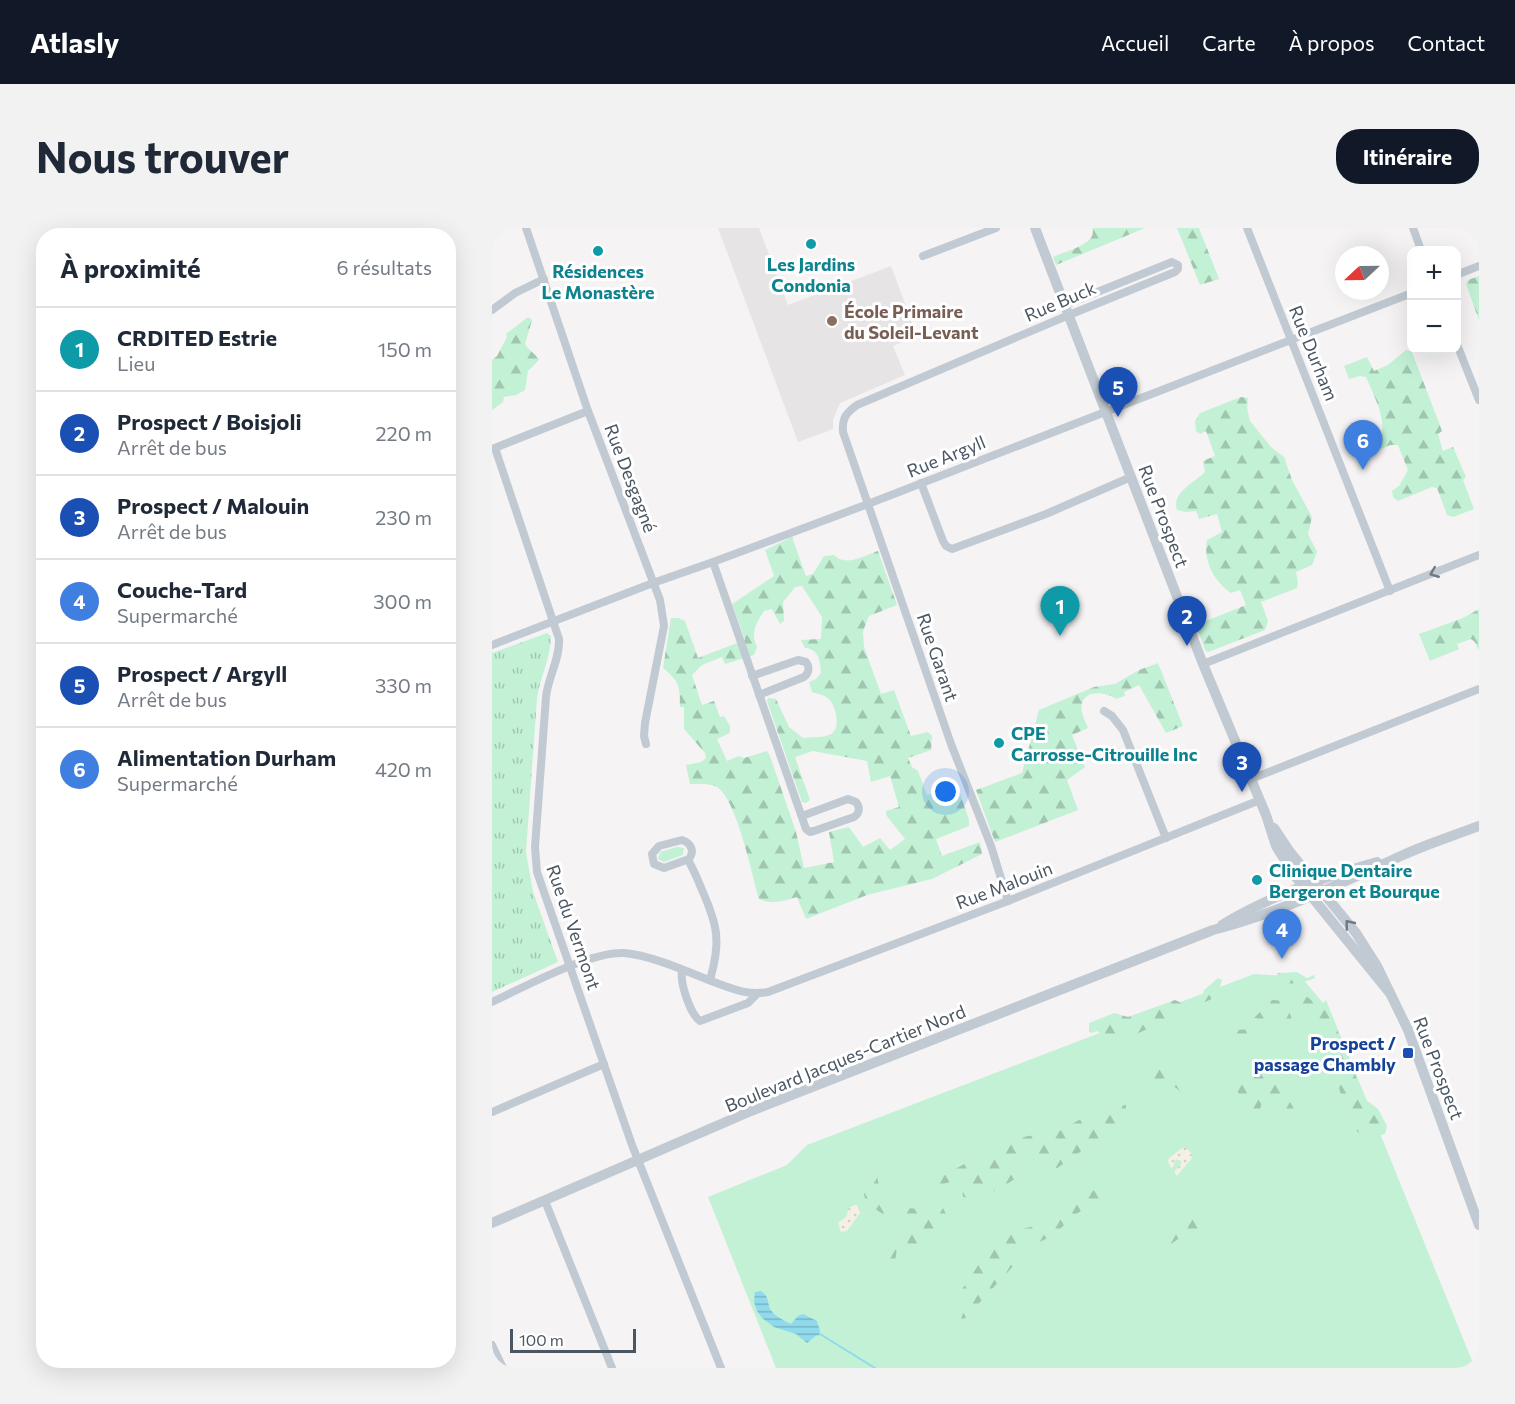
<!DOCTYPE html>
<html lang="fr">
<head>
<meta charset="utf-8">
<style>
  :root { --surface:#fff; --page:#f2f2f3; --text:#1f2937; --muted:#747a83; --line:#e0e1e3; --accent:#111827 }
  body { margin:0; font-family:Commissioner,sans-serif; background:var(--page); color:var(--text) }
  .controls { position:absolute; right:18px; top:18px; display:grid; overflow:hidden; border-radius:12px; box-shadow:0 6px 24px #0002 }
  .controls button { width:54px; height:54px; display:grid; place-items:center; padding:0; border:0; border-bottom:2px solid var(--line); background:var(--surface); color:var(--text); font:30px sans-serif }
  .compass { position:absolute; left:843px; top:18px; width:54px; height:54px; border-radius:50%; background:var(--surface); box-shadow:0 6px 24px #0002; rotate:248deg }
  .scale { position:absolute; left:18px; bottom:15px; width:126px; box-sizing:border-box; padding-left:6px; border:3px solid #4a5661; border-top:0; font-size:16px; line-height:21px; white-space:nowrap; color:#4a5661; -webkit-text-stroke:4px #fff; paint-order:stroke }
  .you { position:absolute; left:454px; top:564px; width:21px; height:21px; margin:-15px; border:4px solid #fff; border-radius:50%; background:#1a73e8; box-shadow:0 0 0 9px #1a73e833 }
  .badge { display:grid; place-items:center; width:39px; height:39px; border-radius:50%; background:var(--accent); color:#fff; font-size:20px; font-weight:700 }
  .pin { position:absolute; translate:-50% -50px; filter:drop-shadow(0 2px 3px #0008) }
  .pin::after { content:''; position:absolute; top:32px; width:21px; height:18px; background:inherit; clip-path:polygon(0 0,100% 0,50% 100%) }
  .list { margin:0; padding:0; list-style:none }
  h2 { display:flex; justify-content:space-between; align-items:center; height:78px; margin:0; padding:0 24px; font-size:26px }
  h2 small { font-size:20px; font-weight:400; color:var(--muted) }
  .list li { display:grid; grid-template-columns:39px 1fr auto; gap:18px; align-items:center; box-sizing:border-box; height:84px; padding:0 24px; border-top:2px solid var(--line) }
  .list b { display:block; font-size:22px; white-space:nowrap }
  .list p { margin:0; font-size:20px; white-space:nowrap; color:var(--muted) }
  .list em { font-size:20px; font-style:normal; color:var(--muted) }
  .map { position:relative; flex:none; width:987px; height:1140px; overflow:hidden; border-radius:24px }
  header { display:flex; align-items:center; gap:36px; box-sizing:border-box; height:84px; padding:0 30px; background:var(--accent); color:#fff }
  header strong { font-size:28px }
  nav { display:flex; gap:33px; margin-inline-start:auto; font-size:21px }
  .intro { display:flex; align-items:center; justify-content:space-between; box-sizing:border-box; height:144px; padding:0 36px }
  h1 { margin:0; font-size:42px }
  .button { padding:15px 27px; border-radius:24px; background:var(--accent); color:#fff; font-size:21px; font-weight:700 }
  main { display:flex; gap:36px; padding:0 36px }
  aside { flex:1; background:var(--surface); border-radius:24px; box-shadow:0 6px 24px #0002 }
  .map>svg:first-child { display:block }
  .education { fill:#e6e4e5 }
  .grass { fill:#c3f1d5 }
  .forest { fill:url(#forest-firs); fill-rule:evenodd }
  .sand { fill:url(#sand-dots) }
  .park { fill:url(#park-tufts) }
  .water { fill:url(#water-rules) }
  .lines { fill:none; stroke-linecap:round; stroke-linejoin:round }
  .stream { stroke:#90daee; stroke-width:2 }
  .minor { stroke:#c1cad2; stroke-width:8 }
  .tertiary { stroke:#c1cad2; stroke-width:10 }
  .oneway { stroke:#6e7983 }
  .culture-dot { fill:#0f9aa8; stroke:#fff; stroke-width:2 }
  .education-dot { fill:#8d6e63; stroke:#fff; stroke-width:2 }
  .transit-dot { fill:#1a4fb4; stroke:#fff; stroke-width:2 }
  .labels { text-anchor:middle; dominant-baseline:central; stroke-width:6; stroke-linejoin:round; paint-order:stroke }
  .culture-label { font-size:18px; font-weight:bold; fill:#0d838f; stroke:#fff }
  .street-label { font-size:18px; fill:#4a5661; stroke:#fff }
  .education-label { font-size:18px; font-weight:bold; fill:#785e54; stroke:#fff; text-anchor:start }
  .transit-label { font-size:18px; font-weight:bold; fill:#164399; stroke:#fff; text-anchor:end }
</style>
</head>
<body>
<header>
<strong>Atlasly</strong>
<nav><a>Accueil</a><a>Carte</a><a>À propos</a><a>Contact</a></nav>
</header>
<div class="intro"><h1>Nous trouver</h1><a class="button">Itinéraire</a></div>
<main>
<aside>
<h2>À proximité<small>6 résultats</small></h2>
<ul class="list">
<li><span class="badge" style="background:#0f9aa8">1</span><div><b>CRDITED Estrie</b><p>Lieu</p></div><em>150 m</em></li>
<li><span class="badge" style="background:#1a4fb4">2</span><div><b>Prospect / Boisjoli</b><p>Arrêt de bus</p></div><em>220 m</em></li>
<li><span class="badge" style="background:#1a4fb4">3</span><div><b>Prospect / Malouin</b><p>Arrêt de bus</p></div><em>230 m</em></li>
<li><span class="badge" style="background:#3f7fe0">4</span><div><b>Couche-Tard</b><p>Supermarché</p></div><em>300 m</em></li>
<li><span class="badge" style="background:#1a4fb4">5</span><div><b>Prospect / Argyll</b><p>Arrêt de bus</p></div><em>330 m</em></li>
<li><span class="badge" style="background:#3f7fe0">6</span><div><b>Alimentation Durham</b><p>Supermarché</p></div><em>420 m</em></li>
</ul>
</aside>
<div class="map">
<svg width="987" height="1140" viewBox="0 0 987 1140">
  <defs>
    <pattern id="forest-firs" width="22" height="20" patternUnits="userSpaceOnUse" patternTransform="scale(1.5)"><rect width="22" height="20" fill="#c3f1d5"/><path d="M5 1l3.5 6h-7zM16 11l3.5 6h-7z" fill="#a0c6b0"/></pattern>
    <pattern id="sand-dots" width="8" height="8" patternUnits="userSpaceOnUse" patternTransform="scale(1.5)"><rect width="8" height="8" fill="#f5f0e5"/><path d="M2 2h.1M6 6h.1" fill="none" stroke="#d4d0c7" stroke-width="1.8" stroke-linecap="round"/></pattern>
    <pattern id="park-tufts" width="24" height="20" patternUnits="userSpaceOnUse" patternTransform="scale(1.5)"><rect width="24" height="20" fill="#c3f1d5"/><path d="M3 7l-1-3M5 7V3M7 7l1-3M15 17l-1-3M17 17v-4M19 17l1-3" fill="none" stroke="#a0c6b0"/></pattern>
    <pattern id="water-rules" width="6" height="5" patternUnits="userSpaceOnUse" patternTransform="scale(1.5)"><rect width="6" height="5" fill="#90daee"/><path d="M0 2.5h6" fill="none" stroke="#78b4c4"/></pattern>
  </defs>
  <rect width="100%" height="100%" fill="#f5f3f3"/>
  <path class="education" d="M226 0H267L296 77 399 38 425 108 401 118 413 147 348 175 341 192V201L306 214Z"/>
  <g class="grass">
    <path d="M185 619 192 620 191 627 172 634 166 631 168 624Z"/>
    <path d="M762 746 809 749 831 775 834 772 983 1140H284L216 969 295 937 315 917Z"/>
  </g>
  <g class="forest">
    <path d="M600 0H653L564 37 561 29C572 24 607 16 600 0Z"/>
    <path d="M685 0H707L727 51 708 57Z"/>
    <path d="M987 48V92L974 56 976 52Z"/>
    <path d="M36 89 40 92 33 116C37 123 43 125 47 132L36 143 33 162 24 167 12 169 11 174 0 182V132L5 128 15 109 14 106Z"/>
    <path d="M914 122 920 124 950 203 946 206 951 223 961 219 974 249 971 252 982 281 961 289 955 287 945 260 940 259 906 273 901 269 900 263 907 258 916 242 906 217H898L889 221 887 216C897 193 883 171 874 149L868 148 857 151 852 138 875 129 882 143 896 137Z"/>
    <path d="M749 169 756 170 755 180 758 193 779 219 792 229 800 252 820 289 816 306 825 324 820 337 804 344 806 355 805 360 769 374 776 393 773 402 716 424 713 422 704 397 754 377 748 362 739 365C722 353 711 333 715 312L730 304 725 286 707 291 704 283 694 284 685 282C679 265 703 254 713 244L711 233 723 228 714 203 708 206 704 203 703 193 708 185Z"/>
    <path d="M300 309 314 348 321 346 332 328 342 327C354 339 371 328 386 323L405 377 377 388 371 403 372 419 389 466 402 462 419 508 436 504 440 508 439 522 416 530 420 539 426 543 435 567 465 556 477 592V598L444 611 450 628 488 614 490 626 440 651 375 667 314 691 305 669C292 673 281 677 267 671 260 647 245 572 225 559 219 555 206 556 198 556L194 537 209 534 214 530 213 525 192 501V479H188C188 458 187 453 171 440L179 390H186L193 393 206 430 253 412 240 376 282 348 273 322ZM310 358 330 389 329 411 309 412 313 420C327 421 328 433 329 445L324 451 317 454 320 464C326 466 333 467 337 471 344 478 349 500 339 506 332 510 319 509 311 510L297 499 284 471 276 470 275 473 310 574 314 575 318 572 303 529 321 523 375 533 379 554 398 548 407 579 394 583V587L413 611 398 622 388 610 371 619 357 599 337 604 342 634 312 640 304 604 278 528 275 523 252 530 247 528 235 533 225 511 238 505V498L232 488 228 489 222 473 210 477 200 447 210 437 230 429 233 436 262 427 265 419C258 404 264 396 272 383L280 381 288 396 292 393 291 374 303 359Z"/>
    <path d="M987 381V423L983 414 979 411 965 416 967 421 938 433 927 406 971 390Z"/>
    <path d="M666 435 691 498 674 505 647 457 632 464 633 468 624 471C615 464 593 461 590 476 588 485 593 492 596 500L580 507 593 539 575 552 586 582 503 614 484 562 530 545 547 482 602 459 623 456 647 442Z"/>
    <path d="M805 744 815 750 822 747 823 750C810 756 798 757 785 753L783 749 786 745Z"/>
    <path d="M726 750 730 752 726 768 625 815 620 814 605 803 599 805 597 804V795L622 785 636 789 683 772 692 776 711 768 712 762Z"/>
    <path d="M810 765 839 787 873 871 886 881 895 898 893 906 875 910 863 902 854 883 835 820 801 770Z"/>
    <path d="M780 772 794 773 800 792 791 797 784 794 776 800 773 792 762 790Z"/>
    <path d="M759 801 763 827 773 832 781 841 818 912 808 926C808 896 795 891 773 875L769 877 766 896 761 897 745 862V854L756 834 751 817 743 808 744 802Z"/>
    <path d="M669 835H676L700 873 697 875C683 855 682 856 659 860L655 855Z"/>
    <path d="M634 877V885L618 903 561 943 548 944 547 925 531 922 525 930 531 936 530 946C511 959 494 971 471 969L470 956 465 952 441 959 442 953 506 917 536 908 564 905 610 879Z"/>
    <path d="M380 945 385 946C387 981 422 986 449 976L454 986 439 1009 418 1019 414 1012 415 992 412 988 397 990 374 975 372 966Z"/>
    <path d="M605 960 626 962V967L617 975C577 973 572 1017 529 1017L524 1035 466 1098 478 1069 472 1070 467 1066 503 1012 521 1003 543 998 565 989Z"/>
    <path d="M695 983 711 985 718 1005 708 1015H702L698 1004C688 1007 684 1015 674 1018L675 999Z"/>
    <path d="M406 1015 403 1033 405 1045 397 1054 388 1035Z"/>
  </g>
  <g class="sand">
    <path d="M690 920H694L699 925 700 930 685 948 682 944 689 936V933L684 931 681 939 679 940 676 933 677 930Z"/>
    <path d="M362 977H365L368 985 355 1003 349 1004 346 995 354 989 357 980Z"/>
  </g>
  <path class="park" d="M55 405 59 408C59 430 48 449 45 470L34 624 41 664 66 734 0 764V425Z"/>
  <path class="water" d="M269 1063C277 1068 275 1073 278 1081 282 1088 293 1093 299 1096L306 1088 311 1086 325 1093 328 1103 327 1108 325 1107 315 1115 304 1106 282 1099 270 1090 265 1083 262 1074 263 1064Z"/>
  <g class="lines">
    <path class="stream" d="M328 1106 383 1140"/>
    <g class="minor">
      <path d="M34 0 96 183 168 372 172 398 153 495 152 508 154 516"/>
      <path d="M755 0 898 363"/>
      <path d="M921 0 929 22"/>
      <path d="M431 28 504 0"/>
      <path d="M964 47 987 38"/>
      <path d="M0 82 23 65 52 51"/>
      <path d="M964 114 987 172"/>
      <path d="M3 220 67 411C68 431 56 449 54 469L43 619 45 644 140 917 229 1140"/>
      <path d="M0 221 96 183"/>
      <path d="M429 255 451 313 454 318 460 321 554 286 639 249"/>
      <path d="M221 334 314 601 318 604 322 603 362 589C368 585 368 579 364 574L356 571 310 588"/>
      <path d="M0 417 161 355 221 334 376 276 920 65"/>
      <path d="M711 436 987 327"/>
      <path d="M260 448 306 432 314 434C318 439 317 445 312 449L267 467"/>
      <path d="M612 483 620 488 631 502 674 610"/>
      <path d="M759 551 987 461"/>
      <path d="M190 612C199 615 203 623 197 631L172 640 162 636 160 626 167 618Z"/>
      <path d="M196 632C202 642 206 652 210 662 226 698 229 714 218 752"/>
      <path d="M516 673 499 618 459 516 351 204C350 190 354 185 365 177L577 87 683 44 686 41V37L680 34 573 77"/>
      <path d="M190 743C188 755 198 786 208 793L256 775 265 766"/>
      <path d="M0 774C32 759 99 723 132 725 158 727 194 743 219 753 239 760 255 768 276 764L516 673 768 572"/>
      <path d="M0 884 112 836"/>
      <path d="M53 973 120 1140"/>
      <path d="M0 1117 11 1140"/>
    </g>
    <g class="tertiary">
      <path d="M543 0 711 436 774 587 784 618 803 648 897 764"/>
      <path d="M782 600 798 624 864 705 885 738 916 802 987 997"/>
      <path d="M730 697C777 668 832 649 885 634"/>
      <path d="M0 995 259 883 721 702C787 685 847 656 909 628 935 616 961 608 987 598"/>
    </g>
  </g>
  <defs><path id="oneway-chevron" d="M-2-3.5L2.5 0L-2 3.5" fill="none" stroke-width="1.6" stroke-linecap="round" stroke-linejoin="round" transform="scale(1.5)"/></defs>
  <g class="oneway">
    <use href="#oneway-chevron" transform="translate(942 345) rotate(158)"/>
    <use href="#oneway-chevron" transform="translate(857 696) rotate(-129)"/>
  </g>
  <g class="culture-dot">
    <circle cx="319" cy="16" r="6"/>
    <circle cx="106" cy="23" r="6"/>
    <circle cx="507" cy="515" r="6"/>
    <circle cx="765" cy="652" r="6"/>
  </g>
  <circle class="education-dot" cx="340" cy="93" r="6"/>
  <rect class="transit-dot" x="910" y="819" width="12" height="12" rx="3"/>
  <g class="labels">
    <g class="culture-label">
      <text x="319" y="36">Les Jardins<tspan x="319" dy="21">Condonia</tspan></text>
      <text x="106" y="43">Résidences<tspan x="106" dy="21">Le Monastère</tspan></text>
      <text x="519" y="505" text-anchor="start">CPE<tspan x="519" dy="21">Carrosse-Citrouille Inc</tspan></text>
      <text x="777" y="642" text-anchor="start">Clinique Dentaire<tspan x="777" dy="21">Bergeron et Bourque</tspan></text>
    </g>
    <g class="street-label">
      <text transform="translate(568 73) rotate(-23)">Rue Buck</text>
      <text transform="translate(822 125) rotate(68)">Rue Durham</text>
      <text transform="translate(454 228) rotate(-22)">Rue Argyll</text>
      <text transform="translate(139 250) rotate(69)">Rue Desgagné</text>
      <text transform="translate(672 288) rotate(69)">Rue Prospect</text>
      <text transform="translate(446 429) rotate(71)">Rue Garant</text>
      <text transform="translate(512 657) rotate(-21)">Rue Malouin</text>
      <text transform="translate(82 699) rotate(71)">Rue du Vermont</text>
      <text transform="translate(353 830) rotate(-22)">Boulevard Jacques-Cartier Nord</text>
      <text transform="translate(947 840) rotate(69)">Rue Prospect</text>
    </g>
    <g class="education-label">
      <text x="352" y="83">École Primaire<tspan x="352" dy="21">du Soleil-Levant</tspan></text>
    </g>
    <g class="transit-label">
      <text x="904" y="815">Prospect /<tspan x="904" dy="21">passage Chambly</tspan></text>
    </g>
  </g>
</svg>
<div class="controls">
<button>+</button>
<button>−</button>
</div>
<svg class="compass" viewBox="-18 -18 36 36"><path d="M0-13l5 13h-10z" fill="#e53935"/><path d="M0 13l5-13h-10z" fill="#747a83"/></svg>
<div class="scale">100 m</div>
<div class="you"></div>
<div class="pin badge" style="left:568px;top:408px;background:#0f9aa8">1</div>
<div class="pin badge" style="left:695px;top:418px;background:#1a4fb4">2</div>
<div class="pin badge" style="left:750px;top:564px;background:#1a4fb4">3</div>
<div class="pin badge" style="left:790px;top:731px;background:#3f7fe0">4</div>
<div class="pin badge" style="left:626px;top:189px;background:#1a4fb4">5</div>
<div class="pin badge" style="left:871px;top:242px;background:#3f7fe0">6</div>
</div>
</main>
</body>
</html>
